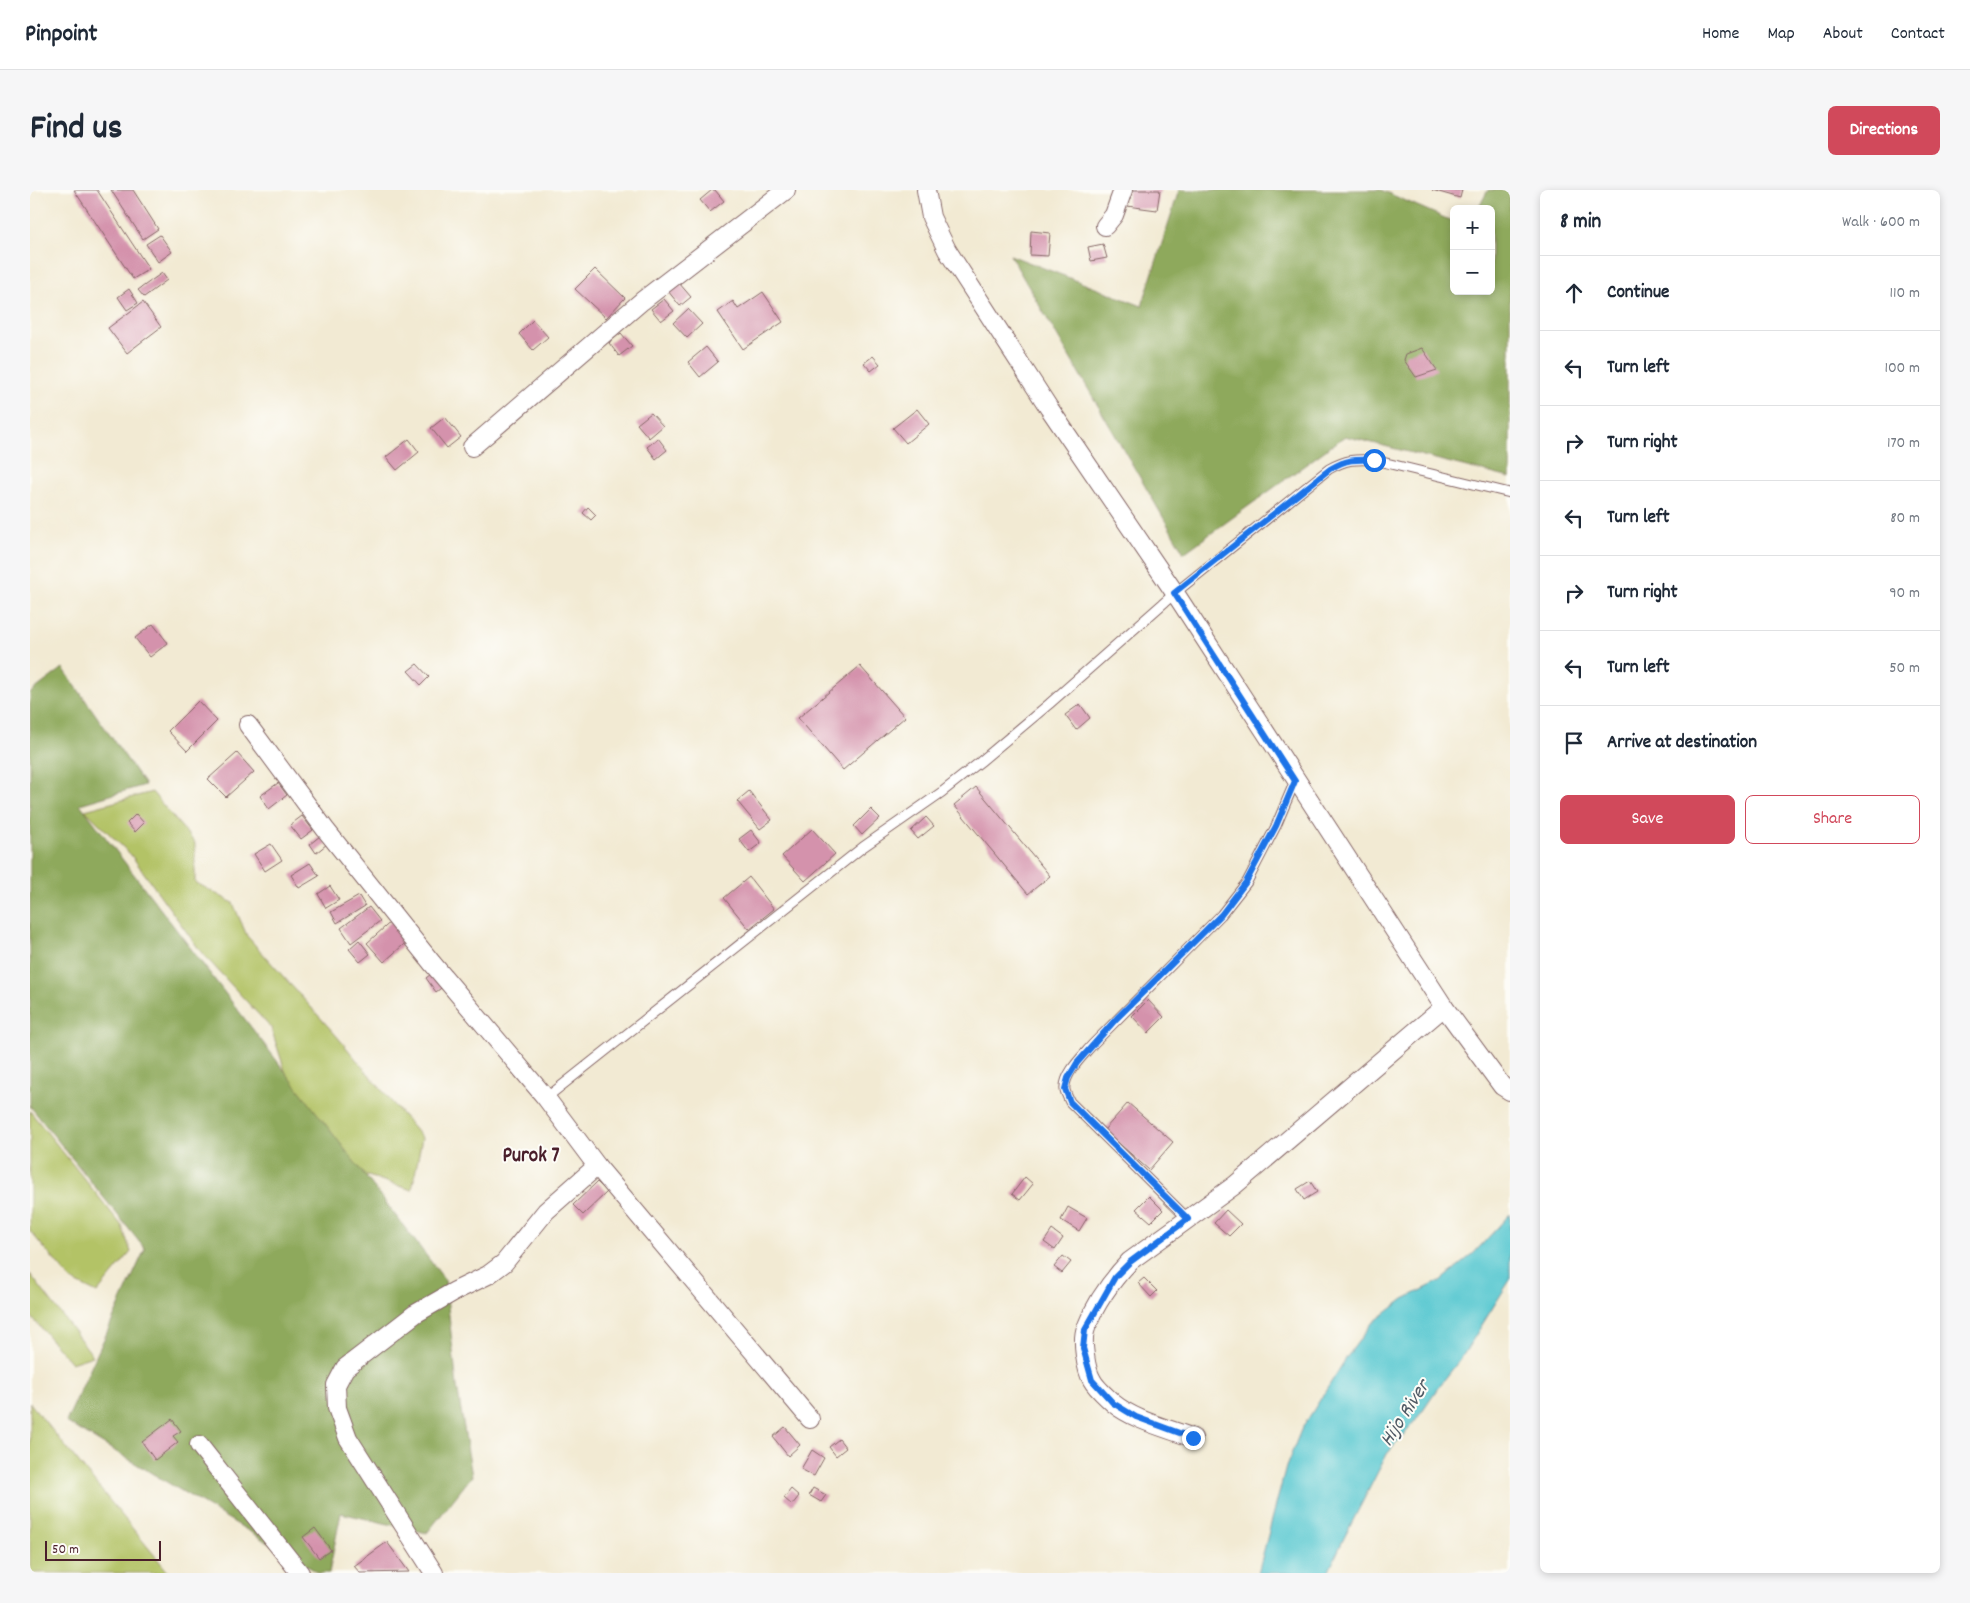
<!DOCTYPE html>
<html lang="en">
<head>
<meta charset="utf-8">
<style>
  :root { --surface:#fff; --page:#f6f6f7; --text:#1f2937; --muted:#747a83; --line:#e0e1e3; --accent:#d1495b }
  body { margin:0; font-family:Dekko,sans-serif; background:var(--page); color:var(--text) }
  .controls { position:absolute; right:15px; top:15px; display:grid; overflow:hidden; border-radius:8px; box-shadow:0 2px 8px #0003 }
  .controls button { width:45px; height:45px; display:grid; place-items:center; padding:0; border:0; border-bottom:1px solid var(--line); background:var(--surface); color:var(--text); font:25px sans-serif }
  .scale { position:absolute; left:15px; bottom:12px; width:116px; box-sizing:border-box; padding-left:5px; border:2px solid #4a1f2b; border-top:0; font-size:14px; line-height:18px; white-space:nowrap; color:#4a1f2b; -webkit-text-stroke:4px #fdfcf7; paint-order:stroke }
  .stop { position:absolute; width:15px; height:15px; margin:-11px; border:4px solid #1a73e8; border-radius:50%; background:#fff }
  .stop.end { background:#1a73e8; border-color:#fff; box-shadow:0 1px 5px #0008 }
  .list { margin:0; padding:0; list-style:none }
  h2 { display:flex; justify-content:space-between; align-items:center; height:65px; margin:0; padding:0 20px; font-size:21px }
  h2 small { font-size:16px; font-weight:400; color:var(--muted) }
  .list li { display:grid; grid-template-columns:32px 1fr auto; gap:15px; align-items:center; box-sizing:border-box; height:75px; padding:0 20px; border-top:1px solid var(--line) }
  .list b { display:block; font-size:19px; white-space:nowrap }
  .list em { font-size:16px; font-style:normal; color:var(--muted) }
  .actions { display:flex; gap:10px; padding:15px 20px }
  .actions a { flex:1; padding:11px 0; border:1px solid var(--accent); border-radius:8px; text-align:center; font-size:18px; color:var(--accent) }
  .actions .main { background:var(--accent); color:#fff }
  .icon { flex:none; width:28px; height:28px; fill:none; stroke:currentColor; stroke-width:2; stroke-linecap:round; stroke-linejoin:round }
  .map { position:relative; flex:none; width:1480px; height:1383px; overflow:hidden; border-radius:8px }
  header { display:flex; align-items:center; gap:30px; box-sizing:border-box; height:70px; padding:0 25px; background:var(--surface); border-bottom:1px solid var(--line) }
  header strong { font-size:24px }
  nav { display:flex; gap:28px; margin-inline-start:auto; font-size:18px }
  .intro { display:flex; align-items:center; justify-content:space-between; box-sizing:border-box; height:120px; padding:0 30px }
  h1 { margin:0; font-size:35px }
  .button { padding:12px 22px; border-radius:8px; background:var(--accent); color:#fff; font-size:18px; font-weight:700 }
  main { display:flex; gap:30px; padding:0 30px }
  aside { flex:1; background:var(--surface); border-radius:8px; box-shadow:0 2px 8px #0003 }
  .map>svg:first-child { display:block }
  .green { fill:#b3c366; stroke:#7e7148 }
  .forest { fill:#8ea95b; stroke:#6c6443 }
  .water { fill:#5cc9d1; stroke:#53747e }
  .building { fill:#d492ac }
  .lines { fill:none; stroke-linecap:round; stroke-linejoin:round }
  .service-casing { stroke:#856666; stroke-width:11 }
  .minor-casing { stroke:#856666; stroke-width:20 }
  .service { stroke:#fff; stroke-width:9 }
  .minor { stroke:#fff; stroke-width:18 }
  .route { stroke:#1a73e8; stroke-width:6 }
  .labels { text-anchor:middle; dominant-baseline:central; stroke-width:4; stroke-linejoin:round; paint-order:stroke }
  .neighbourhood-label { font-size:21px; font-weight:bold; fill:#4a1f2b; stroke:#fdfcf7 }
  .water-label { font-size:21px; font-style:italic; fill:#505a65; stroke:#fdfcf7 }
</style>
</head>
<body>
<header>
<strong>Pinpoint</strong>
<nav><a>Home</a><a>Map</a><a>About</a><a>Contact</a></nav>
</header>
<div class="intro"><h1>Find us</h1><a class="button">Directions</a></div>
<main>
<div class="map">
<svg width="1480" height="1383" viewBox="0 0 1480 1383">
  <rect width="100%" height="100%" fill="#fdfcf7"/>
  <filter id="ink" filterUnits="userSpaceOnUse"><feTurbulence type="fractalNoise" baseFrequency=".02" numOctaves="2"/><feDisplacementMap in="SourceGraphic" scale="10" xChannelSelector="R" yChannelSelector="G"/><feConvolveMatrix kernelMatrix="1 2 1 2 8 2 1 2 1" color-interpolation-filters="sRGB"/></filter>
  <filter id="wash" filterUnits="userSpaceOnUse"><feTurbulence type="fractalNoise" baseFrequency=".0096" numOctaves="4" result="noise"/><feDisplacementMap in="SourceGraphic" scale="20" xChannelSelector="R" yChannelSelector="G"/><feGaussianBlur stdDeviation="1.12" result="paint"/><feColorMatrix in="noise" values="0 0 0 0 0 0 0 0 0 0 0 0 0 0 0 0 0 1.4 0 .05"/><feComposite in="paint" operator="in"/></filter>
  <g filter="url(#wash)">
    <rect width="100%" height="100%" fill="#f2ead3"/>
    <g class="green">
      <path d="M122 602 165 653V692L203 713 217 746 305 844 392 948 382 1000 319 980 259 893 241 838 171 762 101 665 55 620Z"/>
      <path d="M0 921 92 1036 101 1062 67 1103 41 1090 0 1041Z"/>
      <path d="M0 1084 63 1166 41 1173 0 1125Z"/>
      <path d="M0 1213 139 1383H0Z"/>
    </g>
    <g class="forest">
      <path d="M1149 0H1351L1424 32V101H1461V19H1448L1458 0H1480V288L1315 246 1154 363 980 65 1112 116Z"/>
      <path d="M33 478 115 595 50 614 415 1090 427 1196 442 1286 397 1343 311 1323 299 1383H289L36 1232 115 1059 0 916V503Z"/>
    </g>
    <path class="water" d="M1480 1024V1090L1432 1167 1407 1199 1384 1233 1357 1264 1313 1350 1298 1383H1228L1256 1277 1271 1240 1317 1167 1341 1134 1374 1109 1410 1091 1444 1063Z"/>
    <g id="blocks">
      <g class="building">
        <path d="M44 0H67L119 79 103 89Z"/>
        <path d="M81 0H103L128 39 113 49Z"/>
        <path d="M682 0H685L694 11 680 22 670 10Z"/>
        <path d="M1099 0H1130L1127 20 1097 16Z"/>
        <path d="M1402 0H1432L1430 8Z"/>
        <path d="M1001 41 1020 43 1018 66 1000 65Z"/>
        <path d="M130 45 142 62 128 72 116 54Z"/>
        <path d="M1073 54 1077 68 1061 71 1058 57Z"/>
        <path d="M565 79 595 108 576 128 545 99Z"/>
        <path d="M132 83 137 90 114 107 108 100Z"/>
        <path d="M649 93 661 107 650 116 638 101Z"/>
        <path d="M99 99 108 113 97 120 88 107Z"/>
        <path d="M733 102 753 132 713 159 688 122 703 111 708 119Z"/>
        <path d="M634 109 644 121 631 131 621 119Z"/>
        <path d="M113 112 131 137 97 163 78 138Z"/>
        <path d="M658 119 672 134 657 148 643 133Z"/>
        <path d="M503 130 518 147 503 160 489 144Z"/>
        <path d="M591 143 602 156 589 166 579 153Z"/>
        <path d="M676 157 688 172 670 187 658 172Z"/>
        <path d="M1392 158 1407 180 1386 187 1374 170 1376 164Z"/>
        <path d="M843 166 850 174 841 181 834 173Z"/>
        <path d="M887 219 899 234 876 253 863 238Z"/>
        <path d="M621 223 633 236 619 248 607 234Z"/>
        <path d="M415 227 431 247 417 258 401 238Z"/>
        <path d="M628 248 637 260 626 269 617 257Z"/>
        <path d="M379 249 389 262 367 280 356 267Z"/>
        <path d="M558 317 566 325 561 330 553 323Z"/>
        <path d="M123 434 138 453 120 467 105 448Z"/>
        <path d="M387 474 399 487 391 495 378 481Z"/>
        <path d="M830 476 875 527 813 580 768 528Z"/>
        <path d="M168 511 187 531 157 561 138 541Z"/>
        <path d="M1050 514 1060 528 1046 540 1035 525Z"/>
        <path d="M207 563 224 582 196 607 178 589Z"/>
        <path d="M248 593 257 605 239 619 230 606Z"/>
        <path d="M946 597 1020 686 998 704 924 615Z"/>
        <path d="M719 601 742 630 730 639 707 611Z"/>
        <path d="M841 619 850 628 832 645 824 636Z"/>
        <path d="M106 624 114 633 105 642 97 633Z"/>
        <path d="M272 626 283 640 271 649 260 635Z"/>
        <path d="M896 627 904 636 888 649 881 641Z"/>
        <path d="M782 639 805 664 775 691 752 666Z"/>
        <path d="M721 640 731 653 719 662 709 649Z"/>
        <path d="M290 646 297 654 286 663 280 654Z"/>
        <path d="M241 654 252 670 235 681 224 664Z"/>
        <path d="M280 673 289 686 269 698 261 685Z"/>
        <path d="M719 687 744 719 719 739 694 708Z"/>
        <path d="M300 696 309 710 296 718 288 704Z"/>
        <path d="M329 706 335 716 307 733 301 722Z"/>
        <path d="M339 717 350 731 321 753 311 738Z"/>
        <path d="M364 729 381 748 354 772 337 753Z"/>
        <path d="M329 750 340 764 330 772 319 759Z"/>
        <path d="M405 781 415 795 406 802 396 788Z"/>
        <path d="M1118 810 1134 827 1118 843 1102 826Z"/>
        <path d="M1098 913 1143 952 1119 980 1074 940Z"/>
        <path d="M995 987 1003 994 990 1010 982 1004Z"/>
        <path d="M1280 991 1287 1002 1274 1010 1267 999Z"/>
        <path d="M567 992 577 1002 553 1025 543 1015Z"/>
        <path d="M1119 1006 1133 1020 1121 1032 1106 1019Z"/>
        <path d="M1038 1017 1057 1028 1049 1041 1031 1030Z"/>
        <path d="M1196 1020 1211 1034 1199 1046 1184 1033Z"/>
        <path d="M1022 1040 1033 1048 1025 1060 1014 1052Z"/>
        <path d="M1033 1066 1041 1072 1032 1083 1024 1077Z"/>
        <path d="M1114 1088 1127 1101 1121 1107 1108 1093Z"/>
        <path d="M142 1229 151 1241 143 1246 148 1252 125 1270 112 1252Z"/>
        <path d="M755 1237 770 1255 758 1266 743 1247Z"/>
        <path d="M809 1249 816 1258 806 1266 799 1257Z"/>
        <path d="M782 1260 794 1268 784 1286 771 1279Z"/>
        <path d="M783 1298 796 1305 791 1312 779 1305Z"/>
        <path d="M761 1299 769 1306 762 1315 754 1308Z"/>
        <path d="M285 1338 301 1360 289 1368 273 1347Z"/>
        <path d="M357 1352 379 1382 330 1383 324 1376Z"/>
      </g>
    </g>
  </g>
  <g filter="url(#ink)">
    <use href="#blocks" fill-opacity="0" stroke="#856666" stroke-width="1"/>
    <g class="lines">
      <g class="service-casing">
        <g id="service">
          <path d="M516 908 833 657 912 602 950 572 1019 514 1145 403 1299 279C1317 269 1325 269 1344 270L1480 303"/>
          <path d="M1158 1029 1040 912C1038 908 1036 904 1035 900 1033 884 1053 866 1063 854L1191 725 1217 692 1246 636 1265 591"/>
        </g>
      </g>
      <g class="minor-casing">
        <g id="minor">
          <path d="M896 0 901 27 917 60 1019 218 1145 403 1414 817 1472 896 1480 901"/>
          <path d="M1075 36 1084 25 1093 0"/>
          <path d="M442 257 612 111 756 0"/>
          <path d="M218 535 295 639 402 773 516 908 567 976 780 1229"/>
          <path d="M1163 1248C1137 1238 1105 1231 1083 1213 1077 1207 1066 1198 1062 1190 1056 1180 1051 1150 1056 1138 1065 1114 1082 1090 1100 1071L1205 995 1414 817"/>
          <path d="M169 1255 270 1383"/>
          <path d="M404 1383 318 1248 307 1218 306 1195 315 1178 385 1124 425 1101 458 1085 474 1073 516 1021 567 976"/>
        </g>
      </g>
      <use href="#service" class="service"/>
      <use href="#minor" class="minor"/>
    </g>
  </g>
  <g class="lines" filter="url(#ink)">
    <path class="route" d="M1163 1248 1106 1227 1083 1213 1062 1190 1053 1158 1055 1140 1085 1087 1100 1072 1158 1029 1040 912 1035 899 1038 888 1047 873 1087 828 1191 725 1216 692 1246 636 1265 591 1144 403 1300 279C1317 269 1325 269 1344 270"/>
  </g>
  <g class="labels">
    <g class="neighbourhood-label">
      <text x="501" y="967">Purok 7</text>
    </g>
    <g class="water-label">
      <text transform="translate(1376 1224) rotate(-57)">Hijo River</text>
    </g>
  </g>
</svg>
<div class="controls">
<button>+</button>
<button>−</button>
</div>
<div class="scale">50 m</div>
<div class="stop" style="left:1344px;top:270px"></div>
<div class="stop end" style="left:1163px;top:1248px"></div>
</div>
<aside>
<h2>8 min<small>Walk · 600 m</small></h2>
<ul class="list">
<li><svg class="icon" aria-label="ahead" viewBox="0 0 24 24"><path d="M12 20V5M6 11l6-6 6 6"/></svg><div><b>Continue</b></div><em>110 m</em></li>
<li><svg class="icon" aria-label="left" viewBox="0 0 24 24"><path d="M17 20v-9H6M10 6l-5 5 5 5"/></svg><div><b>Turn left</b></div><em>100 m</em></li>
<li><svg class="icon" aria-label="right" viewBox="0 0 24 24"><path d="M7 20v-9h11M14 6l5 5-5 5"/></svg><div><b>Turn right</b></div><em>170 m</em></li>
<li><svg class="icon" aria-label="left" viewBox="0 0 24 24"><path d="M17 20v-9H6M10 6l-5 5 5 5"/></svg><div><b>Turn left</b></div><em>80 m</em></li>
<li><svg class="icon" aria-label="right" viewBox="0 0 24 24"><path d="M7 20v-9h11M14 6l5 5-5 5"/></svg><div><b>Turn right</b></div><em>90 m</em></li>
<li><svg class="icon" aria-label="left" viewBox="0 0 24 24"><path d="M17 20v-9H6M10 6l-5 5 5 5"/></svg><div><b>Turn left</b></div><em>50 m</em></li>
<li><svg class="icon" aria-label="arrive" viewBox="0 0 24 24"><path d="M6 21V4h12l-3 4 3 4H6"/></svg><div><b>Arrive at destination</b></div></li>
</ul>
<div class="actions"><a class="main">Save</a><a>Share</a></div>
</aside>
</main>
</body>
</html>
